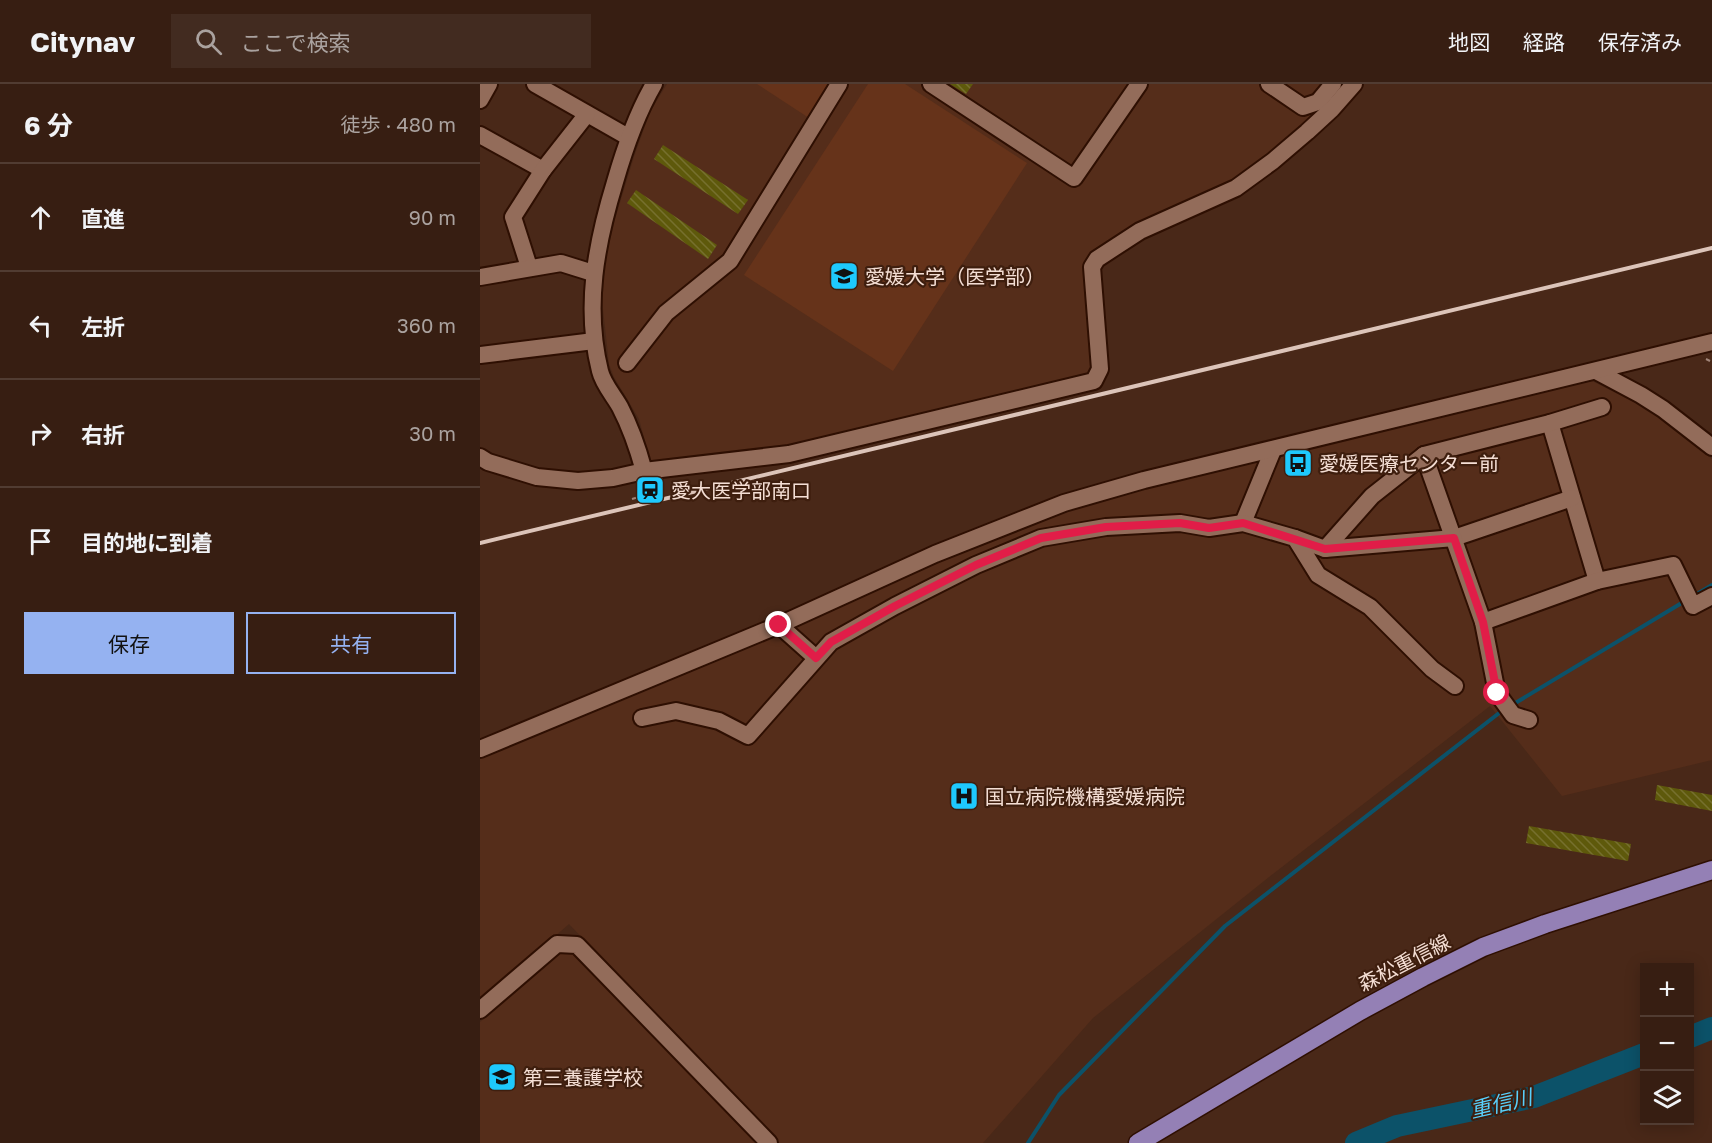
<!DOCTYPE html>
<html lang="ja">
<head>
<meta charset="utf-8">
<style>
  :root { --surface:#371e12; --page:#422b20; --text:#f1f3f6; --muted:#aaa29f; --line:#513c32; --accent:#95b2f1 }
  body { margin:0; font-family:"Golos Text","Noto Sans JP",sans-serif; background:var(--page); color:var(--text) }
  .controls { position:absolute; right:18px; bottom:18px; display:grid; overflow:hidden; border-radius:0px; box-shadow:0 3px 15px #0003 }
  .controls button { width:54px; height:54px; display:grid; place-items:center; padding:0; border:0; border-bottom:2px solid var(--line); background:var(--surface); color:var(--text); font:30px sans-serif }
  .stop { position:absolute; width:18px; height:18px; margin:-14px; border:4px solid #e11d48; border-radius:50%; background:#fff }
  .stop.end { background:#e11d48; border-color:#fff; box-shadow:0 2px 6px #0008 }
  .list { margin:0; padding:0; list-style:none }
  h2 { display:flex; justify-content:space-between; align-items:center; height:78px; margin:0; padding:0 24px; font-size:26px }
  h2 small { font-size:20px; font-weight:400; color:var(--muted) }
  .list li { display:grid; grid-template-columns:39px 1fr auto; gap:18px; align-items:center; box-sizing:border-box; height:108px; padding:0 24px; border-top:2px solid var(--line) }
  .list b { display:block; font-size:22px; white-space:nowrap }
  .list em { font-size:20px; font-style:normal; color:var(--muted) }
  .actions { display:flex; gap:12px; padding:18px 24px }
  .actions a { flex:1; padding:14px 0; border:2px solid var(--accent); border-radius:0px; text-align:center; font-size:21px; color:var(--accent) }
  .actions .main { background:var(--accent); color:#111 }
  .icon { flex:none; width:33px; height:33px; fill:none; stroke:currentColor; stroke-width:2; stroke-linecap:round; stroke-linejoin:round }
  .map { position:relative; flex:none; width:1232px; height:1059px; overflow:hidden }
  header { display:flex; align-items:center; gap:36px; box-sizing:border-box; height:84px; padding:0 30px; background:var(--surface); border-bottom:2px solid var(--line) }
  header strong { font-size:28px }
  nav { display:flex; gap:33px; margin-inline-start:auto; font-size:21px }
  .search { width:420px; height:54px; background:var(--page); display:flex; align-items:center; gap:15px; box-sizing:border-box; padding:0 21px; border-radius:0px; color:var(--muted); font-size:22px }
  main { display:flex }
  aside { flex:1; background:var(--surface) }
  .map>svg:first-child { display:block }
  .built { fill:#552d1a }
  .green { fill:#66331a }
  .lines { fill:none; stroke-linecap:round; stroke-linejoin:round }
  .stream { stroke:#0c5269; stroke-width:4 }
  .river { stroke:#0c5269; stroke-width:22 }
  .building { fill:url(#building-back-hatch) }
  .minor-casing { stroke:#2e0f02; stroke-width:20 }
  .major-casing { stroke:#2e0f02; stroke-width:21 }
  .path { stroke:#a18579; stroke-width:2; stroke-dasharray:4.5 4.5; stroke-linecap:butt }
  .minor { stroke:#936c5a; stroke-width:16 }
  .major { stroke:#9480b5; stroke-width:18 }
  .rail { stroke:#dcc4b9; stroke-width:4 }
  .route { stroke:#e11d48; stroke-width:8 }
  .labels { text-anchor:middle; dominant-baseline:central; stroke-width:4.5; stroke-linejoin:round; paint-order:stroke }
  .poi-label { font-size:20px; fill:#f4ded4; stroke:#3e1e0e; text-anchor:start }
  .street-label { font-size:20px; fill:#f4ded4; stroke:#3e1e0e }
  .water-label { font-size:21px; font-style:italic; fill:#58d0fb; stroke:#3e1e0e }
</style>
</head>
<body>
<header>
<strong>Citynav</strong>
<div class="search"><svg class="icon" aria-label="search" viewBox="0 0 24 24"><circle cx="10" cy="10" r="6"/><path d="M15 15l6 6"/></svg>ここで検索</div>
<nav><a>地図</a><a>経路</a><a>保存済み</a></nav>
</header>
<main>
<aside>
<h2>6 分<small>徒歩 · 480 m</small></h2>
<ul class="list">
<li><svg class="icon" aria-label="ahead" viewBox="0 0 24 24"><path d="M12 20V5M6 11l6-6 6 6"/></svg><div><b>直進</b></div><em>90 m</em></li>
<li><svg class="icon" aria-label="left" viewBox="0 0 24 24"><path d="M17 20v-9H6M10 6l-5 5 5 5"/></svg><div><b>左折</b></div><em>360 m</em></li>
<li><svg class="icon" aria-label="right" viewBox="0 0 24 24"><path d="M7 20v-9h11M14 6l5 5-5 5"/></svg><div><b>右折</b></div><em>30 m</em></li>
<li><svg class="icon" aria-label="arrive" viewBox="0 0 24 24"><path d="M6 21V4h12l-3 4 3 4H6"/></svg><div><b>目的地に到着</b></div></li>
</ul>
<div class="actions"><a class="main">保存</a><a>共有</a></div>
</aside>
<div class="map">
<svg width="1232" height="1059" viewBox="0 0 1232 1059">
  <defs>
    <pattern id="building-back-hatch" width="6" height="6" patternUnits="userSpaceOnUse" patternTransform="scale(1.5)"><rect width="6" height="6" fill="#5e590b"/><path d="M-1 5l2 2M0 0l6 6M5-1l2 2" fill="none" stroke="#76702e"/></pattern>
  </defs>
  <rect width="100%" height="100%" fill="#492818"/>
  <g class="built">
    <path d="M187 0H867L828 41 750 101 615 169 605 179 612 289 332 358 172 383 159 335 134 293 129 280 120 198 135 135 154 73 170 28Z"/>
    <path d="M1106 294 1172 327 1232 375V676L1082 712 1010 622 789 793 613 934 503 1059H299L89 840 0 918V673L458 475 584 426 657 402Z"/>
    <path d="M81 865 95 866 282 1059H0V938Z"/>
  </g>
  <g class="green">
    <path d="M277 0H351L329 34Z"/>
    <path d="M388 0H425L547 79 413 287 264 191Z"/>
  </g>
  <g class="lines">
    <g class="stream">
      <path d="M1212 513 1232 501"/>
      <path d="M1032 621 1205 517"/>
      <path d="M548 1059 579 1011 745 842 1023 626"/>
    </g>
    <g class="river">
      <path d="M1210 953 1232 944"/>
      <path d="M876 1059 917 1042 1054 1013 1164 970"/>
    </g>
  </g>
  <g class="building">
    <path d="M470 0H493L486 10Z"/>
    <path d="M183 61 268 116 258 130 174 75Z"/>
    <path d="M156 106 237 161 228 175 147 119Z"/>
    <path d="M1177 701 1232 711V727L1175 716Z"/>
    <path d="M1049 742 1151 760 1148 777 1046 759Z"/>
  </g>
  <g class="lines">
    <g class="minor-casing">
      <g id="minor">
        <path d="M55 0 148 53"/>
        <path d="M451 0 594 94 659 0"/>
        <path d="M789 0 823 23 838 18 853 0"/>
        <path d="M0 16 9 0"/>
        <path d="M0 51 63 86"/>
        <path d="M49 183 33 133 63 86 107 30"/>
        <path d="M0 193 81 179 113 189"/>
        <path d="M0 271 114 257"/>
        <path d="M147 279 186 229 250 177 359 0"/>
        <path d="M1116 287 1161 311 1183 325 1232 363"/>
        <path d="M1070 339 1117 497"/>
        <path d="M0 373 8 378 57 393 98 397 133 394 164 387 309 370 614 297 620 285 612 183 617 175 660 147 756 104 793 77 827 48 852 25 874 0"/>
        <path d="M164 387C158 365 151 344 140 323 134 312 123 300 120 287 104 223 116 160 135 98 145 63 156 31 174 0"/>
        <path d="M763 439 793 366"/>
        <path d="M815 454 845 465 974 454 1092 414"/>
        <path d="M845 465 892 412 944 371"/>
        <path d="M1003 538 1117 497 1193 481 1213 522 1232 512"/>
        <path d="M299 541 336 574"/>
        <path d="M162 634 196 627 239 637 268 652 351 558 415 522 496 481 561 454 626 443 700 439 729 444 763 439 815 454 838 491 890 523 952 585 975 602"/>
        <path d="M1049 636 1033 631 1017 609 1003 538 944 371 1070 339 1122 323"/>
        <path d="M0 665 299 541 455 470 584 419 664 396 1232 258"/>
        <path d="M0 926 77 860 97 861 289 1059"/>
      </g>
    </g>
    <g class="major-casing">
      <path id="major" d="M658 1059 880 927 943 893 1003 863 1065 840 1232 786"/>
    </g>
    <g class="path">
      <path d="M1226 275 1232 278"/>
      <path d="M152 415 165 411"/>
    </g>
    <use href="#minor" class="minor"/>
    <use href="#major" class="major"/>
    <path class="rail" d="M0 459 1232 164"/>
  </g>
  <g class="lines">
    <path class="route" d="M299 541 336 574 351 558 415 522 496 481 561 454 626 443 700 439 729 444 763 439 845 465 974 454 1003 538 1017 609"/>
  </g>
  <defs>
    <g id="university-square" transform="scale(1.5)"><rect x="-9" y="-9" width="18" height="18" rx="4" fill="#1ec9fd" stroke="#3e1e0e"/><path d="M0-5L7-2L0 1L-7-2ZM-4 1L0 2.5L4 1V4Q0 6-4 4Z" fill="#111"/></g>
    <g id="bus-square" transform="scale(1.5)"><rect x="-9" y="-9" width="18" height="18" rx="4" fill="#1ec9fd" stroke="#3e1e0e"/><path d="M-5-6H5V4H4V6H2V4H-2V6H-4V4H-5ZM-3.5-4V0h7V-4ZM-3.5 1.2v1.5H-2V1.2ZM2 1.2v1.5H3.5V1.2Z" fill="#111"/></g>
    <g id="station-square" transform="scale(1.5)"><rect x="-9" y="-9" width="18" height="18" rx="4" fill="#1ec9fd" stroke="#3e1e0e"/><path d="M-3-6H3Q5-6 5-4V2Q5 4 3 4L4.5 6H3L1.5 4h-3L-3 6H-4.5L-3 4Q-5 4-5 2V-4Q-5-6-3-6ZM-3.5-4v3h7v-3ZM-3.5 1v1.5H-2V1ZM2 1v1.5H3.5V1Z" fill="#111"/></g>
    <g id="hospital-square" transform="scale(1.5)"><rect x="-9" y="-9" width="18" height="18" rx="4" fill="#1ec9fd" stroke="#3e1e0e"/><path d="M-5-5h3v3.5h4V-5h3V5h-3V1.5h-4V5h-3Z" fill="#111"/></g>
    <g id="school-square" transform="scale(1.5)"><rect x="-9" y="-9" width="18" height="18" rx="4" fill="#1ec9fd" stroke="#3e1e0e"/><path d="M0-5L7-2L0 1L-7-2ZM-4 1L0 2.5L4 1V4Q0 6-4 4Z" fill="#111"/></g>
  </defs>
  <g fill-rule="evenodd">
    <use href="#university-square" x="364" y="192"/>
    <use href="#bus-square" x="818" y="379"/>
    <use href="#station-square" x="170" y="406"/>
    <use href="#hospital-square" x="484" y="712"/>
    <use href="#school-square" x="22" y="993"/>
  </g>
  <g class="labels">
    <g class="poi-label">
      <text x="385" y="192">愛媛大学（医学部）</text>
      <text x="839" y="379">愛媛医療センター前</text>
      <text x="191" y="406">愛大医学部南口</text>
      <text x="505" y="712">国立病院機構愛媛病院</text>
      <text x="43" y="993">第三養護学校</text>
    </g>
    <g class="street-label">
      <text transform="translate(924 878) rotate(-27)">森松重信線</text>
    </g>
    <g class="water-label">
      <text transform="translate(1021 1019) rotate(-13)">重信川</text>
    </g>
  </g>
</svg>
<div class="controls">
<button>+</button>
<button>−</button>
<button><svg class="icon" aria-label="layers" viewBox="0 0 24 24"><path d="M12 4l9 5-9 5-9-5zM3 14l9 5 9-5"/></svg></button>
</div>
<div class="stop" style="left:1017px;top:609px"></div>
<div class="stop end" style="left:299px;top:541px"></div>
</div>
</main>
</body>
</html>
